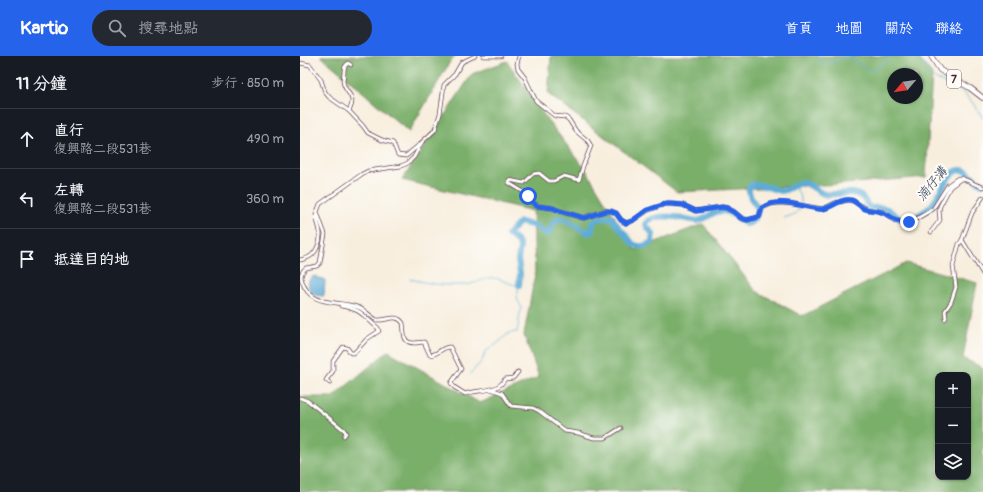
<!DOCTYPE html>
<html lang="zh-TW">
<head>
<meta charset="utf-8">
<style>
  :root { --surface:#171b24; --page:#242831; --text:#f1f3f6; --muted:#9ea1a6; --line:#363941; --accent:#2563eb }
  body { margin:0; font-family:Pangolin,"LXGW WenKai TC",sans-serif; background:var(--page); color:var(--text) }
  .controls { position:absolute; right:12px; bottom:12px; display:grid; overflow:hidden; border-radius:8px; box-shadow:0 1px 3px #0004 }
  .controls button { width:36px; height:36px; display:grid; place-items:center; padding:0; border:0; border-bottom:1px solid var(--line); background:var(--surface); color:var(--text); font:20px sans-serif }
  .compass { position:absolute; left:587px; top:12px; width:36px; height:36px; border-radius:50%; background:var(--surface); box-shadow:0 1px 3px #0004; rotate:241deg }
  .stop { position:absolute; width:12px; height:12px; margin:-9px; border:3px solid #2563eb; border-radius:50%; background:#fff }
  .stop.end { background:#2563eb; border-color:#fff; box-shadow:0 1px 4px #0008 }
  .list { margin:0; padding:0; list-style:none }
  h2 { display:flex; justify-content:space-between; align-items:center; height:52px; margin:0; padding:0 16px; font-size:17px }
  h2 small { font-size:13px; font-weight:400; color:var(--muted) }
  .list li { display:grid; grid-template-columns:26px 1fr auto; gap:12px; align-items:center; box-sizing:border-box; height:60px; padding:0 16px; border-top:1px solid var(--line) }
  .list b { display:block; font-size:15px; white-space:nowrap }
  .list p { margin:0; font-size:13px; white-space:nowrap; color:var(--muted) }
  .list em { font-size:13px; font-style:normal; color:var(--muted) }
  .icon { flex:none; width:22px; height:22px; fill:none; stroke:currentColor; stroke-width:2; stroke-linecap:round; stroke-linejoin:round }
  .map { position:relative; flex:none; width:683px; height:436px; overflow:hidden }
  header { display:flex; align-items:center; gap:24px; box-sizing:border-box; height:56px; padding:0 20px; background:var(--accent); color:#fff }
  header strong { font-size:19px }
  nav { display:flex; gap:22px; margin-inline-start:auto; font-size:14px }
  .search { width:280px; height:36px; background:var(--page); display:flex; align-items:center; gap:10px; box-sizing:border-box; padding:0 14px; border-radius:22px; color:var(--muted); font-size:15px }
  main { display:flex }
  aside { flex:1; background:var(--surface) }
  .map>svg:first-child { display:block }
  .forest { fill:#7aaf6a; stroke:#62674a; fill-rule:evenodd }
  .water { fill:#5dacd7; stroke:#546681 }
  .lines { fill:none; stroke-linecap:round; stroke-linejoin:round }
  .stream { stroke:#5dacd7; stroke-width:1 }
  .river { stroke:#5dacd7; stroke-width:6 }
  .street-casing { stroke:#643e46; stroke-width:4.5 }
  .primary-casing { stroke:#643e46; stroke-width:6 }
  .street { stroke:#fff; stroke-width:3 }
  .primary { stroke:#fff; stroke-width:4.5 }
  .route { stroke:#2563eb; stroke-width:5 }
  .labels { text-anchor:middle; dominant-baseline:central; stroke-width:4; stroke-linejoin:round; paint-order:stroke }
  .shield { fill:#fdfcf7; stroke:#806168; stroke-width:1 }
  .shield-label { font-size:11px; font-weight:bold; fill:#4a1f2b }
  .water-label { font-size:13px; font-style:italic; fill:#525770; stroke:#fdfcf7 }
</style>
</head>
<body>
<header>
<strong>Kartio</strong>
<div class="search"><svg class="icon" aria-label="search" viewBox="0 0 24 24"><circle cx="10" cy="10" r="6"/><path d="M15 15l6 6"/></svg>搜尋地點</div>
<nav><a>首頁</a><a>地圖</a><a>關於</a><a>聯絡</a></nav>
</header>
<main>
<aside>
<h2>11 分鐘<small>步行 · 850 m</small></h2>
<ul class="list">
<li><svg class="icon" aria-label="ahead" viewBox="0 0 24 24"><path d="M12 20V5M6 11l6-6 6 6"/></svg><div><b>直行</b><p>復興路二段531巷</p></div><em>490 m</em></li>
<li><svg class="icon" aria-label="left" viewBox="0 0 24 24"><path d="M17 20v-9H6M10 6l-5 5 5 5"/></svg><div><b>左轉</b><p>復興路二段531巷</p></div><em>360 m</em></li>
<li><svg class="icon" aria-label="arrive" viewBox="0 0 24 24"><path d="M6 21V4h12l-3 4 3 4H6"/></svg><div><b>抵達目的地</b></div></li>
</ul>
</aside>
<div class="map">
<svg width="683" height="436" viewBox="0 0 683 436">
  <rect width="100%" height="100%" fill="#fdfcf7"/>
  <filter id="ink" filterUnits="userSpaceOnUse"><feTurbulence type="fractalNoise" baseFrequency=".025" numOctaves="2"/><feDisplacementMap in="SourceGraphic" scale="8" xChannelSelector="R" yChannelSelector="G"/><feConvolveMatrix kernelMatrix="1 2 1 2 8 2 1 2 1" color-interpolation-filters="sRGB"/></filter>
  <filter id="wash" filterUnits="userSpaceOnUse"><feTurbulence type="fractalNoise" baseFrequency=".012" numOctaves="4" result="noise"/><feDisplacementMap in="SourceGraphic" scale="16" xChannelSelector="R" yChannelSelector="G"/><feGaussianBlur stdDeviation="0.9" result="paint"/><feColorMatrix in="noise" values="0 0 0 0 0 0 0 0 0 0 0 0 0 0 0 0 0 1.4 0 .05"/><feComposite in="paint" operator="in"/></filter>
  <g filter="url(#wash)">
    <rect width="100%" height="100%" fill="#f8eede"/>
    <g class="forest">
      <path d="M21 0H156L151 4 109 76Z"/>
      <path d="M251 0H616L632 17 626 121 543 128 377 136 248 38ZM593 18H617V42H593Z"/>
      <path d="M207 5 246 62 286 114 335 194 403 168 456 235 502 260 606 207 677 227 663 302 683 312V436H0V341H33L88 295 180 347 239 321 224 279 235 218 233 155 102 124 172 18ZM638 319H668V421H638Z"/>
    </g>
    <path class="water" d="M14 220 25 224 24 240C12 240 7 236 9 224Z"/>
    <g class="lines">
      <g class="stream">
        <path d="M519 0 521 7 525 9 546 1C556 2 561 13 571 15L577 12 591 0"/>
        <path d="M617 0 625 9 633 22 663 36 672 46 683 62"/>
        <path d="M494 129 501 142V147"/>
        <path d="M484 162 495 158 500 152"/>
        <path d="M110 223C130 228 150 231 171 228 178 226 185 222 192 222 201 222 209 229 219 229L217 242 221 251 217 276 209 277 199 286 185 296 182 305 170 318"/>
      </g>
      <g class="river">
        <path d="M457 159 458 153C456 148 451 144 450 139 443 118 475 135 481 135 489 134 495 128 502 126 510 127 516 135 524 138 536 141 552 132 562 141 565 143 566 148 569 151 575 153 581 150 587 153 594 156 597 164 605 164 609 164 614 161 617 160 621 157 626 155 630 151 640 142 646 115 660 114 671 113 674 127 683 128"/>
        <path d="M299 163 311 161 316 168 326 179 333 188 338 190H343L350 188 352 185 353 178 347 171 346 167C356 155 384 163 397 165 403 164 407 161 412 158 426 150 434 160 446 168L450 167 455 163"/>
        <path d="M252 169 256 164 261 162C270 165 279 172 288 177L292 175V168L296 164"/>
        <path d="M219 229 220 217 218 204 220 190 218 186 208 178 220 166 236 170 246 178 250 176 251 173"/>
      </g>
    </g>
  </g>
  <g filter="url(#ink)">
    <g class="lines">
      <g class="street-casing">
        <g id="street">
          <path d="M175 0 162 6 155 18 144 29 140 58 136 70 135 74 122 86 114 101 108 107 101 110 68 115 62 118 20 148 17 156 25 178 20 207 17 210 6 212C1 216 0 220 2 225 10 251 36 244 57 251 65 253 70 261 77 264 87 265 96 257 103 267 105 275 101 287 114 287 118 287 120 286 124 286L130 299C138 299 143 290 150 291L161 313 151 327 154 331 165 338C178 333 198 337 205 323L213 322 218 316"/>
          <path d="M183 0H201"/>
          <path d="M219 0 217 8 218 13 225 22 236 45 255 60 265 61 269 64 276 75 288 85 291 90 283 110 279 124 264 120 254 125H249L239 117 233 118 224 127 209 124V127L227 138 232 146 237 150 253 152 260 155 283 162 305 155H311L316 157 321 164 326 167 332 165 347 155 365 148H371L383 149 395 155 422 151 427 152 434 156 441 162 447 164 459 161 462 152 471 148 480 147 494 148 523 153 535 147 548 144 553 145 567 153 584 156 595 165 604 167 613 165 633 153 648 129 658 122C668 123 674 129 683 131"/>
          <path d="M0 7 10 9 21 24 25 36 29 41 49 55 63 70 68 77 82 84 93 87 98 99 106 100 119 89"/>
          <path d="M49 55C58 38 44 38 43 25 43 22 44 19 44 16 44 11 45 10 48 7L51 9"/>
          <path d="M683 141 672 157 662 184 683 218"/>
          <path d="M631 176 640 164 639 155 640 150 650 131 662 122"/>
          <path d="M0 204C3 203 6 203 9 201 17 197 21 184 20 176 19 169 16 164 16 158"/>
          <path d="M645 263 646 262 645 255 651 246 656 231 653 210 659 188 662 184"/>
          <path d="M30 327 26 324 33 315V305L43 291 47 292 51 297H54L67 283 79 275 78 272C62 259 63 254 41 250"/>
          <path d="M191 333 202 337 211 350 233 352 239 355 265 375 278 377 294 382H305L321 372"/>
          <path d="M0 342 8 345 44 374 46 377 44 380"/>
        </g>
      </g>
      <g class="primary-casing">
        <path id="primary" d="M631 0 640 14 670 32 683 42"/>
      </g>
      <use href="#street" class="street"/>
      <use href="#primary" class="primary"/>
    </g>
  </g>
  <g class="lines" filter="url(#ink)">
    <path class="route" d="M228 140 232 146 237 150 253 152 260 155 284 162 305 155H311L316 157 321 164 326 167 332 165 347 154 365 148H371L383 149 396 155 422 151 427 152 434 156 441 162 447 164 459 161 462 152C478 140 502 151 519 153 530 155 538 142 551 144 556 145 559 150 563 152 569 155 576 154 581 156 592 159 596 169 609 166"/>
  </g>
  <g class="labels">
    <rect class="shield" x="647" y="14" width="14" height="18" rx="3"/>
    <g class="shield-label">
      <text x="654" y="23">7</text>
    </g>
    <g class="water-label">
      <text transform="translate(632 128) rotate(-51)">湳仔溝</text>
    </g>
  </g>
</svg>
<div class="controls">
<button>+</button>
<button>−</button>
<button><svg class="icon" aria-label="layers" viewBox="0 0 24 24"><path d="M12 4l9 5-9 5-9-5zM3 14l9 5 9-5"/></svg></button>
</div>
<svg class="compass" viewBox="-18 -18 36 36"><path d="M0-13l5 13h-10z" fill="#e53935"/><path d="M0 13l5-13h-10z" fill="#9ea1a6"/></svg>
<div class="stop" style="left:228px;top:140px"></div>
<div class="stop end" style="left:609px;top:166px"></div>
</div>
</main>
</body>
</html>
